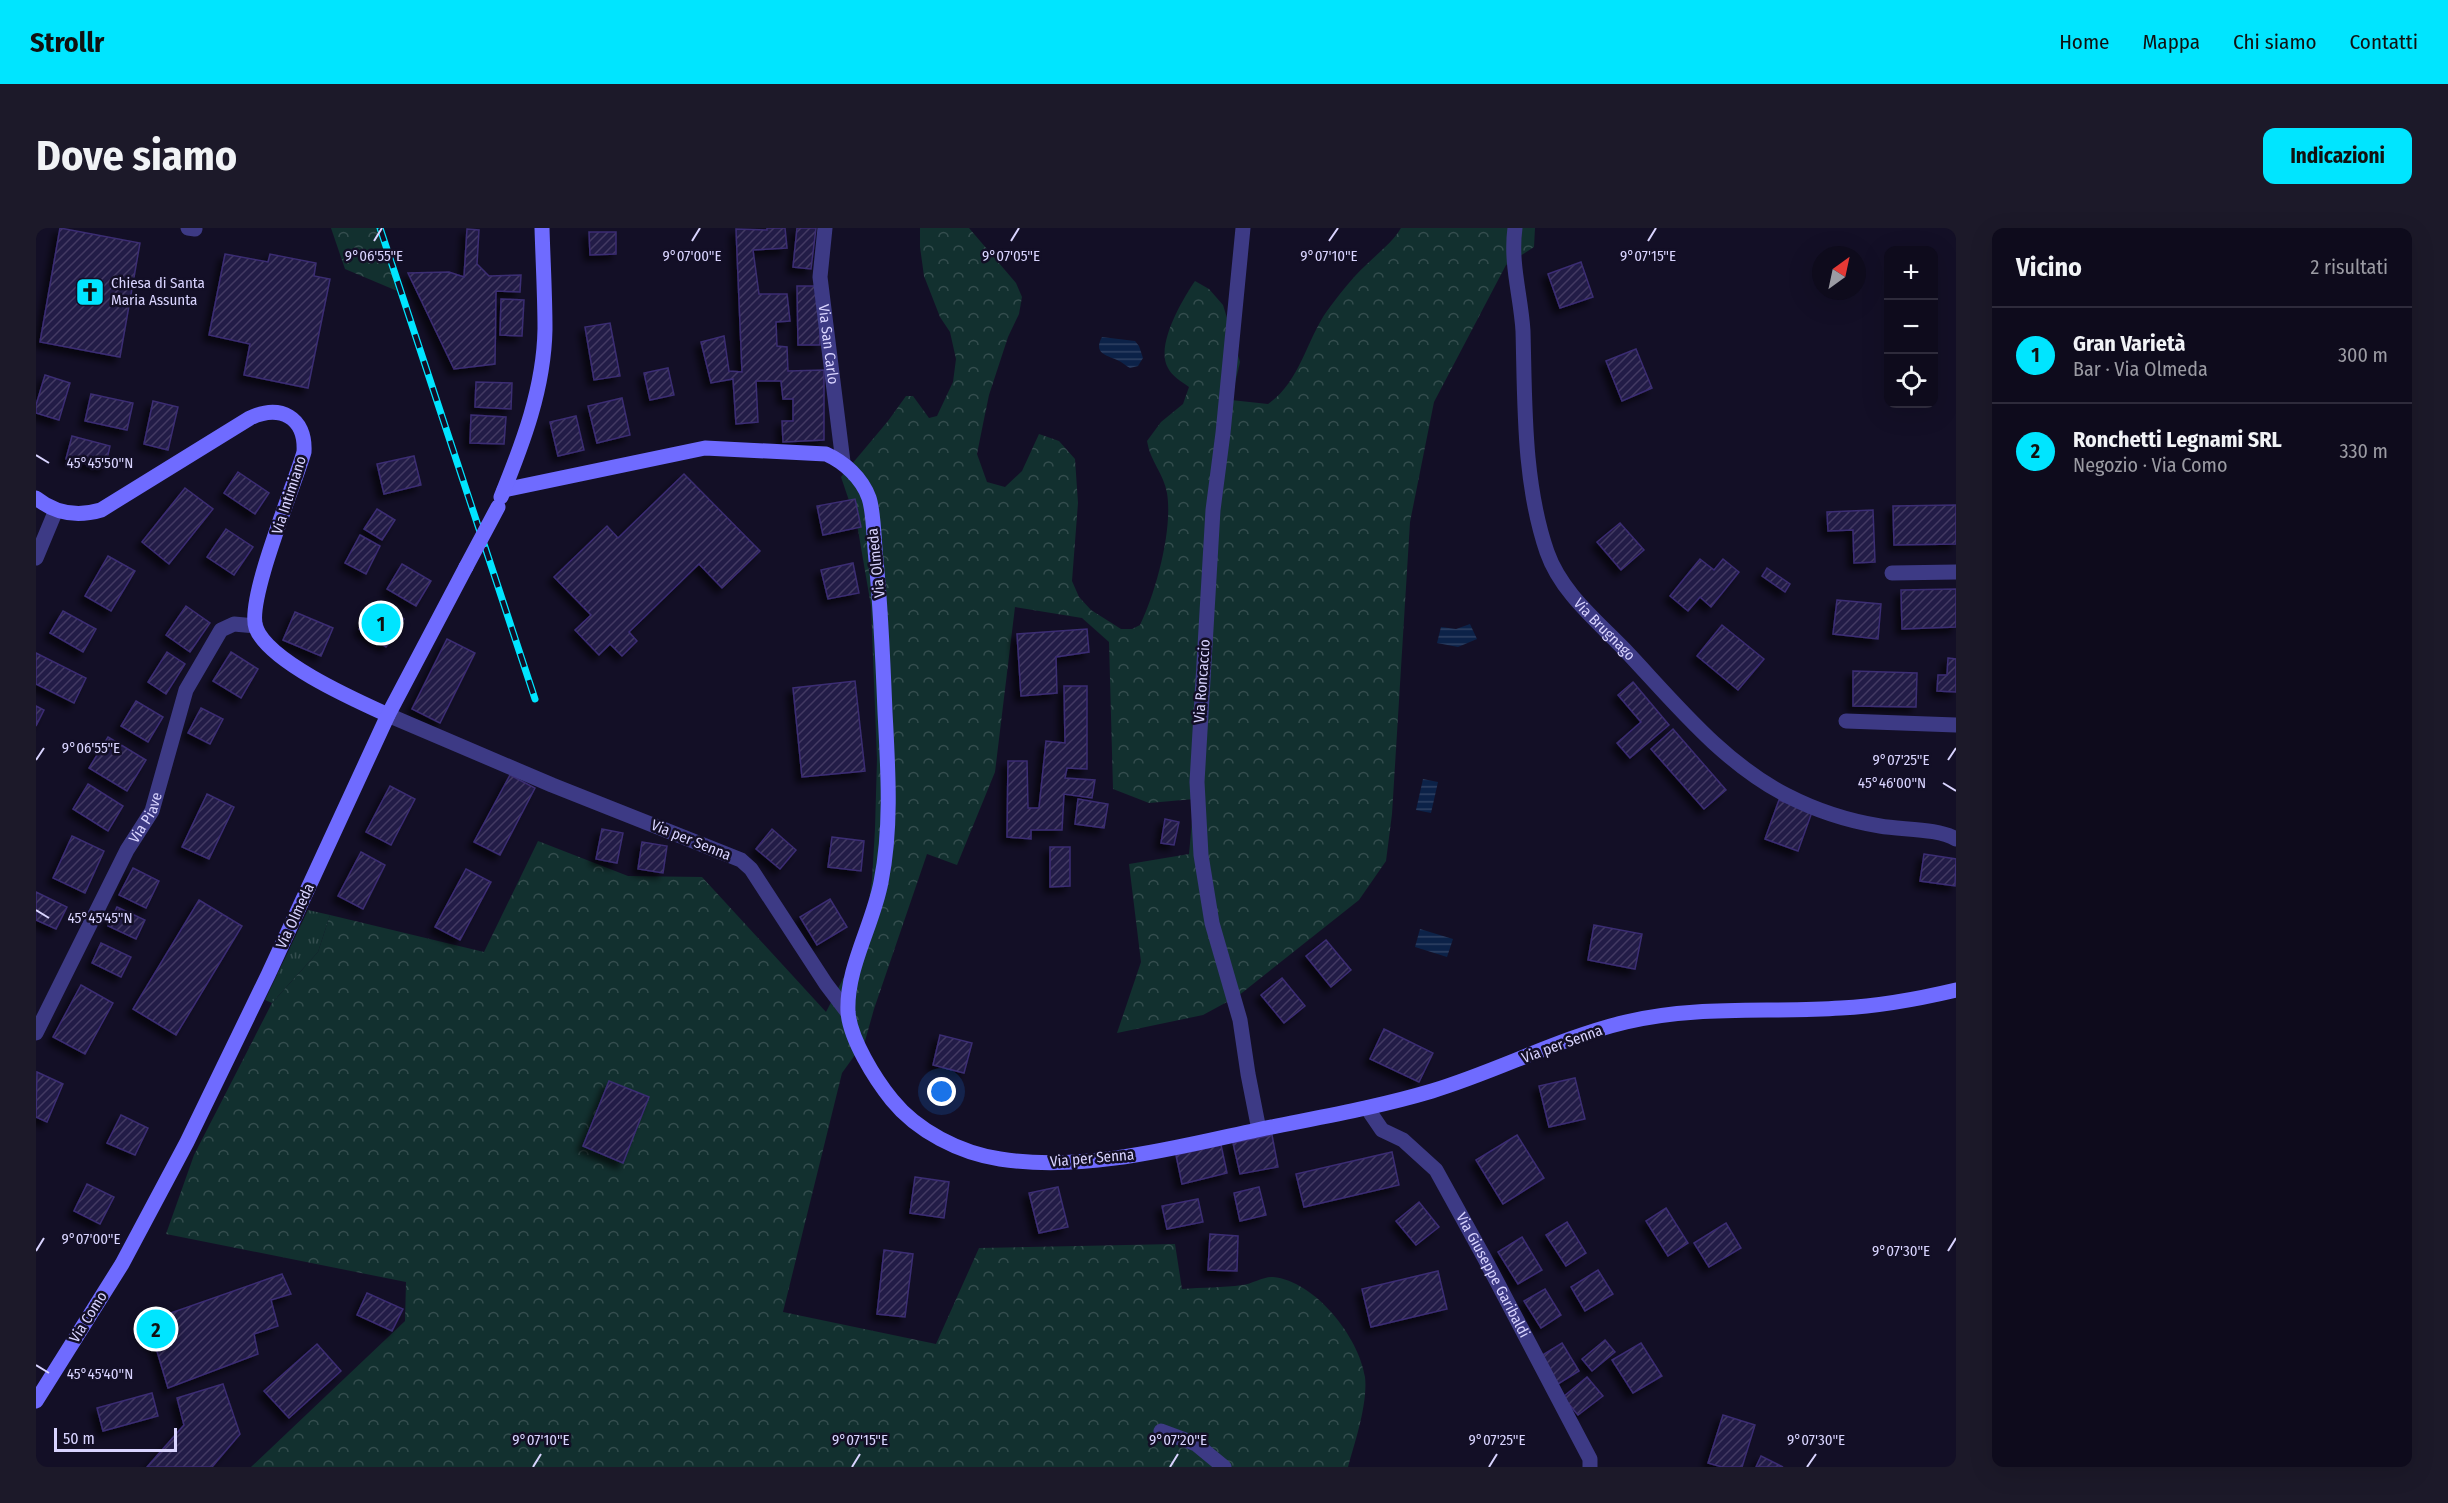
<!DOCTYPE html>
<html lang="it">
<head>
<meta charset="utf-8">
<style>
  :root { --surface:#0e0b1c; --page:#1c1929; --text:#f1f3f6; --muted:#9b9ba3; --line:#2e2b3b; --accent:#00e5ff }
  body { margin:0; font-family:"Fira Sans Condensed",sans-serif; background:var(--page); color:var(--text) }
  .controls { position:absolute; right:18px; top:18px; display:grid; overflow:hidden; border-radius:12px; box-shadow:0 6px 24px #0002 }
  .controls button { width:54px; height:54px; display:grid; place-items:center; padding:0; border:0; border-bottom:2px solid var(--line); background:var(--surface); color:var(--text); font:30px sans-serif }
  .compass { position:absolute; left:1776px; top:18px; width:54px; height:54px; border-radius:50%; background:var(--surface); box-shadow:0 6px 24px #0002; rotate:33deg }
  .scale { position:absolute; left:18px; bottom:15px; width:123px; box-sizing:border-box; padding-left:6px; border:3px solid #d9d4ff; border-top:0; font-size:16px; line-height:21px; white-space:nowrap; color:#d9d4ff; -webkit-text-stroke:4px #130f26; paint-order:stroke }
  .you { position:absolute; left:906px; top:864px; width:21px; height:21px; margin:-15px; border:4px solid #fff; border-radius:50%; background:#1a73e8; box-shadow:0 0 0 9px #1a73e833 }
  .badge { display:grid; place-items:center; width:39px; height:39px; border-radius:50%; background:var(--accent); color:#111; font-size:20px; font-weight:700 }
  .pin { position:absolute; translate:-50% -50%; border:3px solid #fff; box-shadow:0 2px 6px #0006 }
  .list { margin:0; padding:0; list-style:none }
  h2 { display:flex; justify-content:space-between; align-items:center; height:78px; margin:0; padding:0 24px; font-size:26px }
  h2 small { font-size:20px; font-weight:400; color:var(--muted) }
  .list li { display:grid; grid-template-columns:39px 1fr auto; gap:18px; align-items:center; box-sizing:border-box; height:96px; padding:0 24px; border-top:2px solid var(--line) }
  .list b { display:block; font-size:22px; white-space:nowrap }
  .list p { margin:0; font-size:20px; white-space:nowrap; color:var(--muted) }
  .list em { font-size:20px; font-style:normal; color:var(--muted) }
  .icon { flex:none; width:33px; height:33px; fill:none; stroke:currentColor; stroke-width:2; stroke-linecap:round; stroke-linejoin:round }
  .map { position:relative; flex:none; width:1920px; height:1239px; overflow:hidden; border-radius:12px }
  header { display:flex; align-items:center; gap:36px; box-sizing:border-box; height:84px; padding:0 30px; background:var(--accent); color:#111 }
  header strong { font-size:28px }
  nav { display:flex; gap:33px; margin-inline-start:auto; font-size:21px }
  .intro { display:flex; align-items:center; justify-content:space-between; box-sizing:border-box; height:144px; padding:0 36px }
  h1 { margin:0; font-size:42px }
  .button { padding:15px 27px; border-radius:12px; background:var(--accent); color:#111; font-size:21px; font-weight:700 }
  main { display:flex; gap:36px; padding:0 36px }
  aside { flex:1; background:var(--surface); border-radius:12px; box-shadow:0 6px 24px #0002 }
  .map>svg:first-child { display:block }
  .grass { fill:url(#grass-tufts) }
  .forest { fill:url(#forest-crowns) }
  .water { fill:url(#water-rules) }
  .building { fill:url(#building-hatch); stroke:#3b2d73; stroke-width:1.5; filter:url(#shadow) }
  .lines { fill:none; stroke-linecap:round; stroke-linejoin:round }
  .street { stroke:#3d3a85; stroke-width:15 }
  .secondary { stroke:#6f6bff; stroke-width:15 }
  .rail-casing { stroke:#00e5ff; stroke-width:7 }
  .rail { stroke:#130f26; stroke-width:4.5; stroke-dasharray:14; stroke-linecap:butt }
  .secondary-bridge { stroke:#6f6bff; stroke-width:15 }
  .ticks { fill:none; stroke:#d9d4ff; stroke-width:2 }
  .labels { text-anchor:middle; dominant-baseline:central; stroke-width:5; stroke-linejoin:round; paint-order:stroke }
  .poi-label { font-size:15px; fill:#d9d4ff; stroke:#130f26; text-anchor:start }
  .street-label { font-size:15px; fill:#d9d4ff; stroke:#130f26 }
  .ticks-label { font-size:15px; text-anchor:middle; fill:#d9d4ff; stroke:#130f26; stroke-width:5; stroke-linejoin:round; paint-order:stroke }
</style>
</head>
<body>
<header>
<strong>Strollr</strong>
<nav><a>Home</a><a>Mappa</a><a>Chi siamo</a><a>Contatti</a></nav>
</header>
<div class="intro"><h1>Dove siamo</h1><a class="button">Indicazioni</a></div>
<main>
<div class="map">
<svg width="1920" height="1239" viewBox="0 0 1920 1239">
  <defs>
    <pattern id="grass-tufts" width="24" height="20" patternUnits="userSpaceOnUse" patternTransform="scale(1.5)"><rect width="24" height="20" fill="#12302f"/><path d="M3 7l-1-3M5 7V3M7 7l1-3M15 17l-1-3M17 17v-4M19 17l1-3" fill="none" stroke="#344d4e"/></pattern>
    <pattern id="forest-crowns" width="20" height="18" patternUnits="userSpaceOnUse" patternTransform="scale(1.5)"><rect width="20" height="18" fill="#12302f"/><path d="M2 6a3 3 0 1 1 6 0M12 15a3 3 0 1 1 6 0" fill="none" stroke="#344d4e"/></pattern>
    <pattern id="water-rules" width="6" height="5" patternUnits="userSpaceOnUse" patternTransform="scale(1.5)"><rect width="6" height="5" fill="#0c2248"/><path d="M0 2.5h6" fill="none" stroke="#2f4163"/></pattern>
    <pattern id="building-hatch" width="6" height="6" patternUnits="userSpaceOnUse" patternTransform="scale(1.5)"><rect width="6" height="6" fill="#241b47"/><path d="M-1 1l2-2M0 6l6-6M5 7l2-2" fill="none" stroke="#433b63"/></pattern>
    <filter id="shadow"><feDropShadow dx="-5.5" dy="5.5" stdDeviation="3" flood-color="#0009"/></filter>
  </defs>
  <rect width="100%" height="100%" fill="#130f26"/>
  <path class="grass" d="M272 682 294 687 282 724 236 775 229 772Z"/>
  <g class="forest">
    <path d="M295 0H347L366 65 309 41Z"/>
    <path d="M884 0H933L980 55 986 69 983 86 972 109 953 167 947 196 941 226 951 254 969 259 986 243 1003 206 1023 213 1039 231 1042 275 1036 353 1043 369 1055 382 1085 401H1096L1104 397C1120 364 1137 301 1131 265 1128 246 1114 233 1111 213L1125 194 1147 176 1153 159C1146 154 1136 148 1132 140 1119 118 1146 72 1159 53L1173 61 1187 77 1192 93 1204 134 1195 172 1232 176C1264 154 1270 113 1291 83 1303 67 1315 51 1330 37 1342 25 1356 15 1365 0H1499L1498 19 1470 37 1398 174 1374 294 1356 586 1350 633 1323 672 1202 768 1167 787 1081 805 1105 734 1093 636 1153 626 1158 571 1113 575 1077 561 1073 414 1046 390 979 379 959 544 921 637 891 626 838 781 829 813 806 845 747 1084 900 1116 943 1020 1139 1016 1146 1061C1166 1059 1187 1060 1206 1057 1216 1056 1228 1048 1237 1049 1279 1053 1323 1109 1329 1149 1332 1175 1319 1214 1312 1239H215L369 1093 370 1054 130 1006 158 927 236 775 282 724 294 687 448 724 502 613 592 648 666 649 790 784 812 741 829 700 836 652 839 601 841 531 835 378 821 296 805 249 852 193 870 168H877L893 190 901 188 917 154 920 131 914 104 904 89 888 48 884 19Z"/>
  </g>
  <g class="water">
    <path d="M1066 109 1099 113 1103 118 1107 130 1102 138 1094 140C1090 138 1086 134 1081 132 1070 127 1057 125 1066 109Z"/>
    <path d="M1434 396 1441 411 1422 419 1401 415 1405 399 1420 401Z"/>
    <path d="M1387 551 1402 554 1395 585 1380 582Z"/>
    <path d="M1384 701 1417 711 1411 729 1379 719Z"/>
  </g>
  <g class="building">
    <path d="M24 0 104 15 84 129 4 114Z"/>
    <path d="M731 0H749L751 20 717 22 723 66H751L754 93 740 94 741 118 751 119 752 143 788 142V212L747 214 746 193H757V171H747L745 153H720L722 194 700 196 697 151 675 155 665 114 688 108 693 143 706 144 700 1 731 2Z"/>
    <path d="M761 0H780L775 41 757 39Z"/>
    <path d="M431 1 443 2 441 36 453 48 485 47 484 64 460 63 459 136 418 141 372 45 413 44 428 49Z"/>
    <path d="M553 4H580V26L554 27Z"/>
    <path d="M189 26 232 34 234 26 280 35 278 48 294 51 272 160 208 147 214 116 173 107Z"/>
    <path d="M1545 34 1557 69 1524 80 1512 46Z"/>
    <path d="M761 58H783L784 117H762Z"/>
    <path d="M465 71 488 72 486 108 464 107Z"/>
    <path d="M574 95 584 148 558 152 549 99Z"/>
    <path d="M1600 121 1616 160 1586 173 1570 133Z"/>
    <path d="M632 140 638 167 614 172 608 145Z"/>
    <path d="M9 147 34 155 23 192 0 185V177Z"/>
    <path d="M440 154 476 155 475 181 439 179Z"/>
    <path d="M55 166 97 175 91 202 49 193Z"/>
    <path d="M586 170 594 207 561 215 552 178Z"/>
    <path d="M117 173 142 179 132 222 108 216Z"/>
    <path d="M435 187 470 189 468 216 434 215Z"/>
    <path d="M540 188 548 222 522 228 514 194Z"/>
    <path d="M36 208 74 218 69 240 30 231Z"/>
    <path d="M378 228 385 257 348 266 341 236Z"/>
    <path d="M202 244 233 265 219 286 188 265Z"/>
    <path d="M648 246 724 323 686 360 663 336 593 404 601 413 586 428 574 416 563 427 539 402 555 387 518 349 571 298 582 310Z"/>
    <path d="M149 260 177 281 133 336 106 314Z"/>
    <path d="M819 271 825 299 787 307 781 278Z"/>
    <path d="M1920 277V316L1858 317 1857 278Z"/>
    <path d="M341 281 359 292 346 312 328 301Z"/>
    <path d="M1837 282 1839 334 1818 335 1817 302 1792 303 1791 284Z"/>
    <path d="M1584 295 1608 322 1585 342 1561 314Z"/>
    <path d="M190 301 217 319 198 347 171 329Z"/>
    <path d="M324 307 344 318 330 346 309 335Z"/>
    <path d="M72 328 99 343 75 383 49 368Z"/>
    <path d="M1664 331 1678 342 1687 331 1703 344 1675 379 1664 369 1652 383 1634 368Z"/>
    <path d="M817 335 823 365 792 371 785 342Z"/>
    <path d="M366 336 395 353 380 378 351 361Z"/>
    <path d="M1731 340 1754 356 1749 364 1726 348Z"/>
    <path d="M1920 361V399L1866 401 1865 362Z"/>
    <path d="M1801 372 1845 376 1842 411 1797 406Z"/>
    <path d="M342 373 368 391 350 419 323 401Z"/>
    <path d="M150 378 174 395 154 424 130 407Z"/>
    <path d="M27 383 60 401 47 424 14 405Z"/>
    <path d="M259 384 297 400 285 428 247 412Z"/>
    <path d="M1686 397 1728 431 1702 462 1661 428Z"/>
    <path d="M1051 401 1053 424 1020 429 1021 465 985 468 981 406Z"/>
    <path d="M411 411 439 425 404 495 376 481Z"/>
    <path d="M131 424 149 436 130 466 112 454Z"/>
    <path d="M195 424 222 441 205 470 177 453Z"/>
    <path d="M0 425 50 450 38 475 0 456Z"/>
    <path d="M1912 430 1920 431V464L1901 463 1902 447H1911Z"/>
    <path d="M1817 443 1881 445 1880 479 1817 478Z"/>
    <path d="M819 453 829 543 766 549 757 460Z"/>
    <path d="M1597 454 1633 497 1594 530 1581 515 1605 494 1582 467Z"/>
    <path d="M1028 458H1051V541L1031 540 1029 550 1059 552 1056 570 1028 566 1026 602H995V611L971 609 972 533H991L992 580H1003L1010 513 1029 515Z"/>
    <path d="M100 473 127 489 112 514 85 498Z"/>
    <path d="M0 478 8 482 0 498Z"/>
    <path d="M165 480 187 491 174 516 152 505Z"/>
    <path d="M1637 501 1690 562 1668 581 1615 521Z"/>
    <path d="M72 509 110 532 91 563 53 540Z"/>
    <path d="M474 547 499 560 464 627 438 614Z"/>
    <path d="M52 556 87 578 72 603 37 581Z"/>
    <path d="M354 558 379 571 355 617 330 604Z"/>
    <path d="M171 566 198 579 173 631 146 619Z"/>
    <path d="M1042 571 1072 576 1068 600 1039 596Z"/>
    <path d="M1743 572 1776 584 1762 623 1729 611Z"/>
    <path d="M1129 591 1143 594 1138 617 1125 615Z"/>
    <path d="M566 601 587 605 581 635 560 631Z"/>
    <path d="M736 601 760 622 744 641 720 621Z"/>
    <path d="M36 608 68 623 49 665 17 650Z"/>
    <path d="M796 609 828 613 825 643 792 639Z"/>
    <path d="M606 614 631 618 627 645 602 641Z"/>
    <path d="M1014 619H1034V658L1014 659Z"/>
    <path d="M325 624 349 637 327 681 302 668Z"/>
    <path d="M1888 626 1920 631 1919 658 1884 653Z"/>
    <path d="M97 640 123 653 110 680 83 667Z"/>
    <path d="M430 641 455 654 424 712 399 699Z"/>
    <path d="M0 664 31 679 20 701 0 692Z"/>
    <path d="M794 671 811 699 781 717 764 689Z"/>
    <path d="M163 672 206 698 140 807 97 781Z"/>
    <path d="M81 679 109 692 100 711 72 698Z"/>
    <path d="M1558 697 1606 706 1599 741 1552 732Z"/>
    <path d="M1290 712 1315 742 1295 759 1270 728Z"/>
    <path d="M65 715 95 729 85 749 56 735Z"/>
    <path d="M1246 750 1269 778 1248 795 1225 767Z"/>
    <path d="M45 757 77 775 49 826 17 809Z"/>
    <path d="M1348 801 1397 825 1383 854 1334 831Z"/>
    <path d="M904 807 936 815 928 845 897 837Z"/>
    <path d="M1 844 27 856 11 894 0 889Z"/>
    <path d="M1539 850 1549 891 1513 899 1503 858Z"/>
    <path d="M573 853 613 869 587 935 547 918Z"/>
    <path d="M85 887 112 900 99 927 71 915Z"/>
    <path d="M1236 907 1242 939 1204 946 1197 915Z"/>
    <path d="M1481 907 1508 950 1467 976 1440 932Z"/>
    <path d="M1185 917 1191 945 1146 956 1140 927Z"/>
    <path d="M1356 924 1363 957 1268 979 1260 946Z"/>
    <path d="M879 949 913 954 908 990 874 985Z"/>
    <path d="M51 956 78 969 64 996 38 983Z"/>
    <path d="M1022 959 1032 999 1003 1005 993 965Z"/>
    <path d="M1223 959 1230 987 1204 993 1198 965Z"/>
    <path d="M1162 971 1167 994 1131 1001 1126 978Z"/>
    <path d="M1383 974 1403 999 1380 1017 1360 993Z"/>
    <path d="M1630 980 1652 1015 1632 1028 1610 993Z"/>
    <path d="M1531 994 1550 1025 1530 1038 1510 1007Z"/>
    <path d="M1690 995 1705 1020 1673 1039 1658 1015Z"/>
    <path d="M1174 1006 1202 1008 1201 1043 1172 1042Z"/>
    <path d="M1486 1009 1506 1042 1482 1056 1462 1024Z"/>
    <path d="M848 1022 877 1026 869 1089 841 1086Z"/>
    <path d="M1562 1042 1577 1066 1549 1083 1535 1059Z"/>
    <path d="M1402 1043 1411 1081 1335 1099 1326 1061Z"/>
    <path d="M246 1046 255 1066 235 1072 242 1098 218 1106 222 1126 132 1160 112 1093Z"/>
    <path d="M1509 1061 1525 1087 1505 1100 1488 1073Z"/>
    <path d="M331 1065 367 1081 356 1103 321 1087Z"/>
    <path d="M1569 1112 1579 1124 1556 1143 1546 1131Z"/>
    <path d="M1526 1115 1543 1143 1522 1156 1505 1128Z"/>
    <path d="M1605 1115 1626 1148 1597 1165 1576 1132Z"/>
    <path d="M281 1116 305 1143 253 1190 228 1163Z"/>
    <path d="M1551 1149 1567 1168 1542 1187 1527 1169Z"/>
    <path d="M187 1156 204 1206 176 1239H111L148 1197 141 1170Z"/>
    <path d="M116 1165 122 1188 67 1203 61 1180Z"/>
    <path d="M1687 1187 1719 1197 1706 1239H1686L1672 1235Z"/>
    <path d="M1725 1228 1747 1239H1720Z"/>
  </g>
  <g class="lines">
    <g class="street">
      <path d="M152 0 159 1"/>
      <path id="s1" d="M789 0 784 49 807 234"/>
      <path d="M1207 0 1187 205 1177 282 1161 554 1165 627 1176 695 1204 792 1212 846 1223 902"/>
      <path id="s2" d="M1479 0C1474 35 1485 69 1487 103 1489 176 1487 254 1511 324 1525 364 1560 392 1589 422 1638 474 1686 534 1750 567 1779 582 1813 593 1844 598 1866 602 1902 600 1920 611"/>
      <path d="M0 330 20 282"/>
      <path d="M1856 345 1920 344"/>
      <path d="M352 487 516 557 705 632 715 641 790 756 812 785"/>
      <path d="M1810 493 1920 497"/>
      <path id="s3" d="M0 805 91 622 116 583 150 462 185 402 198 396 220 398"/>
      <path id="s4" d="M1331 880 1346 902 1367 912 1400 942 1449 1031 1554 1231V1239"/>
      <path d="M1125 1203 1160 1216 1188 1239"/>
    </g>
    <g class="secondary">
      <path d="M468 262 669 220 790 226C808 234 826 250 833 270 838 284 838 316 840 332 845 383 847 433 849 484 852 541 856 599 845 654 837 697 810 740 812 784 814 811 839 851 856 872 881 903 924 925 964 931 1048 944 1138 920 1221 902 1279 890 1339 880 1396 863 1462 843 1523 810 1590 794 1661 777 1733 785 1805 780 1844 778 1882 771 1920 762"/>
      <path d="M465 269C487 215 508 160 509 101 509 68 507 34 506 0"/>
      <path d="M0 270C20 286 41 289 65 282L214 190C244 176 270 189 268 224 258 259 210 372 220 400 233 434 319 472 352 487"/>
      <path d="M0 1173 86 1036 151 914 232 747 352 487 430 339"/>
    </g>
    <g class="rail-casing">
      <path id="rail" d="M344 0 499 471"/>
    </g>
    <use href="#rail" class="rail"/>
    <path class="secondary-bridge" d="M430 339 462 279"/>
  </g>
  <path class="ticks" d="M338 13 346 0M656 13 664 0M975 13 983 0M1293 13 1302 0M1612 13 1620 0M0 227 13 235M0 532 8 520M1912 532 1920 520M1907 555 1920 563M0 682 13 690M0 1023 8 1010M1912 1023 1920 1010M0 1137 13 1145M497 1239 505 1226M816 1239 824 1226M1134 1239 1142 1226M1453 1239 1461 1226M1771 1239 1780 1226"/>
  <defs>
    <g id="church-square" transform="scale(1.5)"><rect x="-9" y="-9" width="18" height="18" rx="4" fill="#00e5ff" stroke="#130f26"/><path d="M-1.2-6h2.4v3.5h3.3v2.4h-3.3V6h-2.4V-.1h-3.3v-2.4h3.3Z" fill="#111"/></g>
  </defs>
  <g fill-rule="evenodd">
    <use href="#church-square" x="54" y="64"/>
  </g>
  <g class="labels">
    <g class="poi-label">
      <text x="75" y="55">Chiesa di Santa<tspan x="75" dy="17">Maria Assunta</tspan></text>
    </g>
    <g class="street-label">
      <text stroke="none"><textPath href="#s1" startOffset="117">Via San Carlo</textPath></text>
      <text transform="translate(253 267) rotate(-72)">Via Intimiano</text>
      <text transform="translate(840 335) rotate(-96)">Via Olmeda</text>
      <text stroke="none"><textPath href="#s2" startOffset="424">Via Brugnago</textPath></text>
      <text transform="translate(1166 453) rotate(-86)">Via Roncaccio</text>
      <text stroke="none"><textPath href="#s3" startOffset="242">Via Piave</textPath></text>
      <text transform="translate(655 612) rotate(22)">Via per Senna</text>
      <text transform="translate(259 688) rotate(-65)">Via Olmeda</text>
      <text transform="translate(1526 816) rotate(-20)">Via per Senna</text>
      <text transform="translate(1056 930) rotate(-5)">Via per Senna</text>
      <text stroke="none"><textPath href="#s4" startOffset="214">Via Giuseppe Garibaldi</textPath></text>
      <text transform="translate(52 1089) rotate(-58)">Via Como</text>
    </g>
  </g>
  <g class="ticks-label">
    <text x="1293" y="33">9°07'10"E</text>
    <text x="338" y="33">9°06'55"E</text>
    <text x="656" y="33">9°07'00"E</text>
    <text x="975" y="33">9°07'05"E</text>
    <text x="1612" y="33">9°07'15"E</text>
    <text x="64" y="240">45°45'50"N</text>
    <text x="55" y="525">9°06'55"E</text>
    <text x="1865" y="537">9°07'25"E</text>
    <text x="1856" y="560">45°46'00"N</text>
    <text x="64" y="695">45°45'45"N</text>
    <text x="55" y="1016">9°07'00"E</text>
    <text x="1865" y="1028">9°07'30"E</text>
    <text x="64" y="1151">45°45'40"N</text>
    <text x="505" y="1217">9°07'10"E</text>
    <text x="824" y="1217">9°07'15"E</text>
    <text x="1142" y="1217">9°07'20"E</text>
    <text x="1461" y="1217">9°07'25"E</text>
    <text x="1780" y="1217">9°07'30"E</text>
  </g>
</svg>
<div class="controls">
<button>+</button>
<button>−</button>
<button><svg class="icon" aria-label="locate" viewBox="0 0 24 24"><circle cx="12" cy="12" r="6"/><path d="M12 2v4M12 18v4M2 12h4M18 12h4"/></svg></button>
</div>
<svg class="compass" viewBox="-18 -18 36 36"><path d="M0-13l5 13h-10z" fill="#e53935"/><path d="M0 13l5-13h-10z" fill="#9b9ba3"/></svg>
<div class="scale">50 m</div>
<div class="you"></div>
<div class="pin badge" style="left:345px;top:395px">1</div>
<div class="pin badge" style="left:120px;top:1101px">2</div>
</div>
<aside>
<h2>Vicino<small>2 risultati</small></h2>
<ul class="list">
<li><span class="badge">1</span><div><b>Gran Varietà</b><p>Bar · Via Olmeda</p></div><em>300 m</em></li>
<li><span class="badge">2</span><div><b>Ronchetti Legnami SRL</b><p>Negozio · Via Como</p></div><em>330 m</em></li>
</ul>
</aside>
</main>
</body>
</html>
